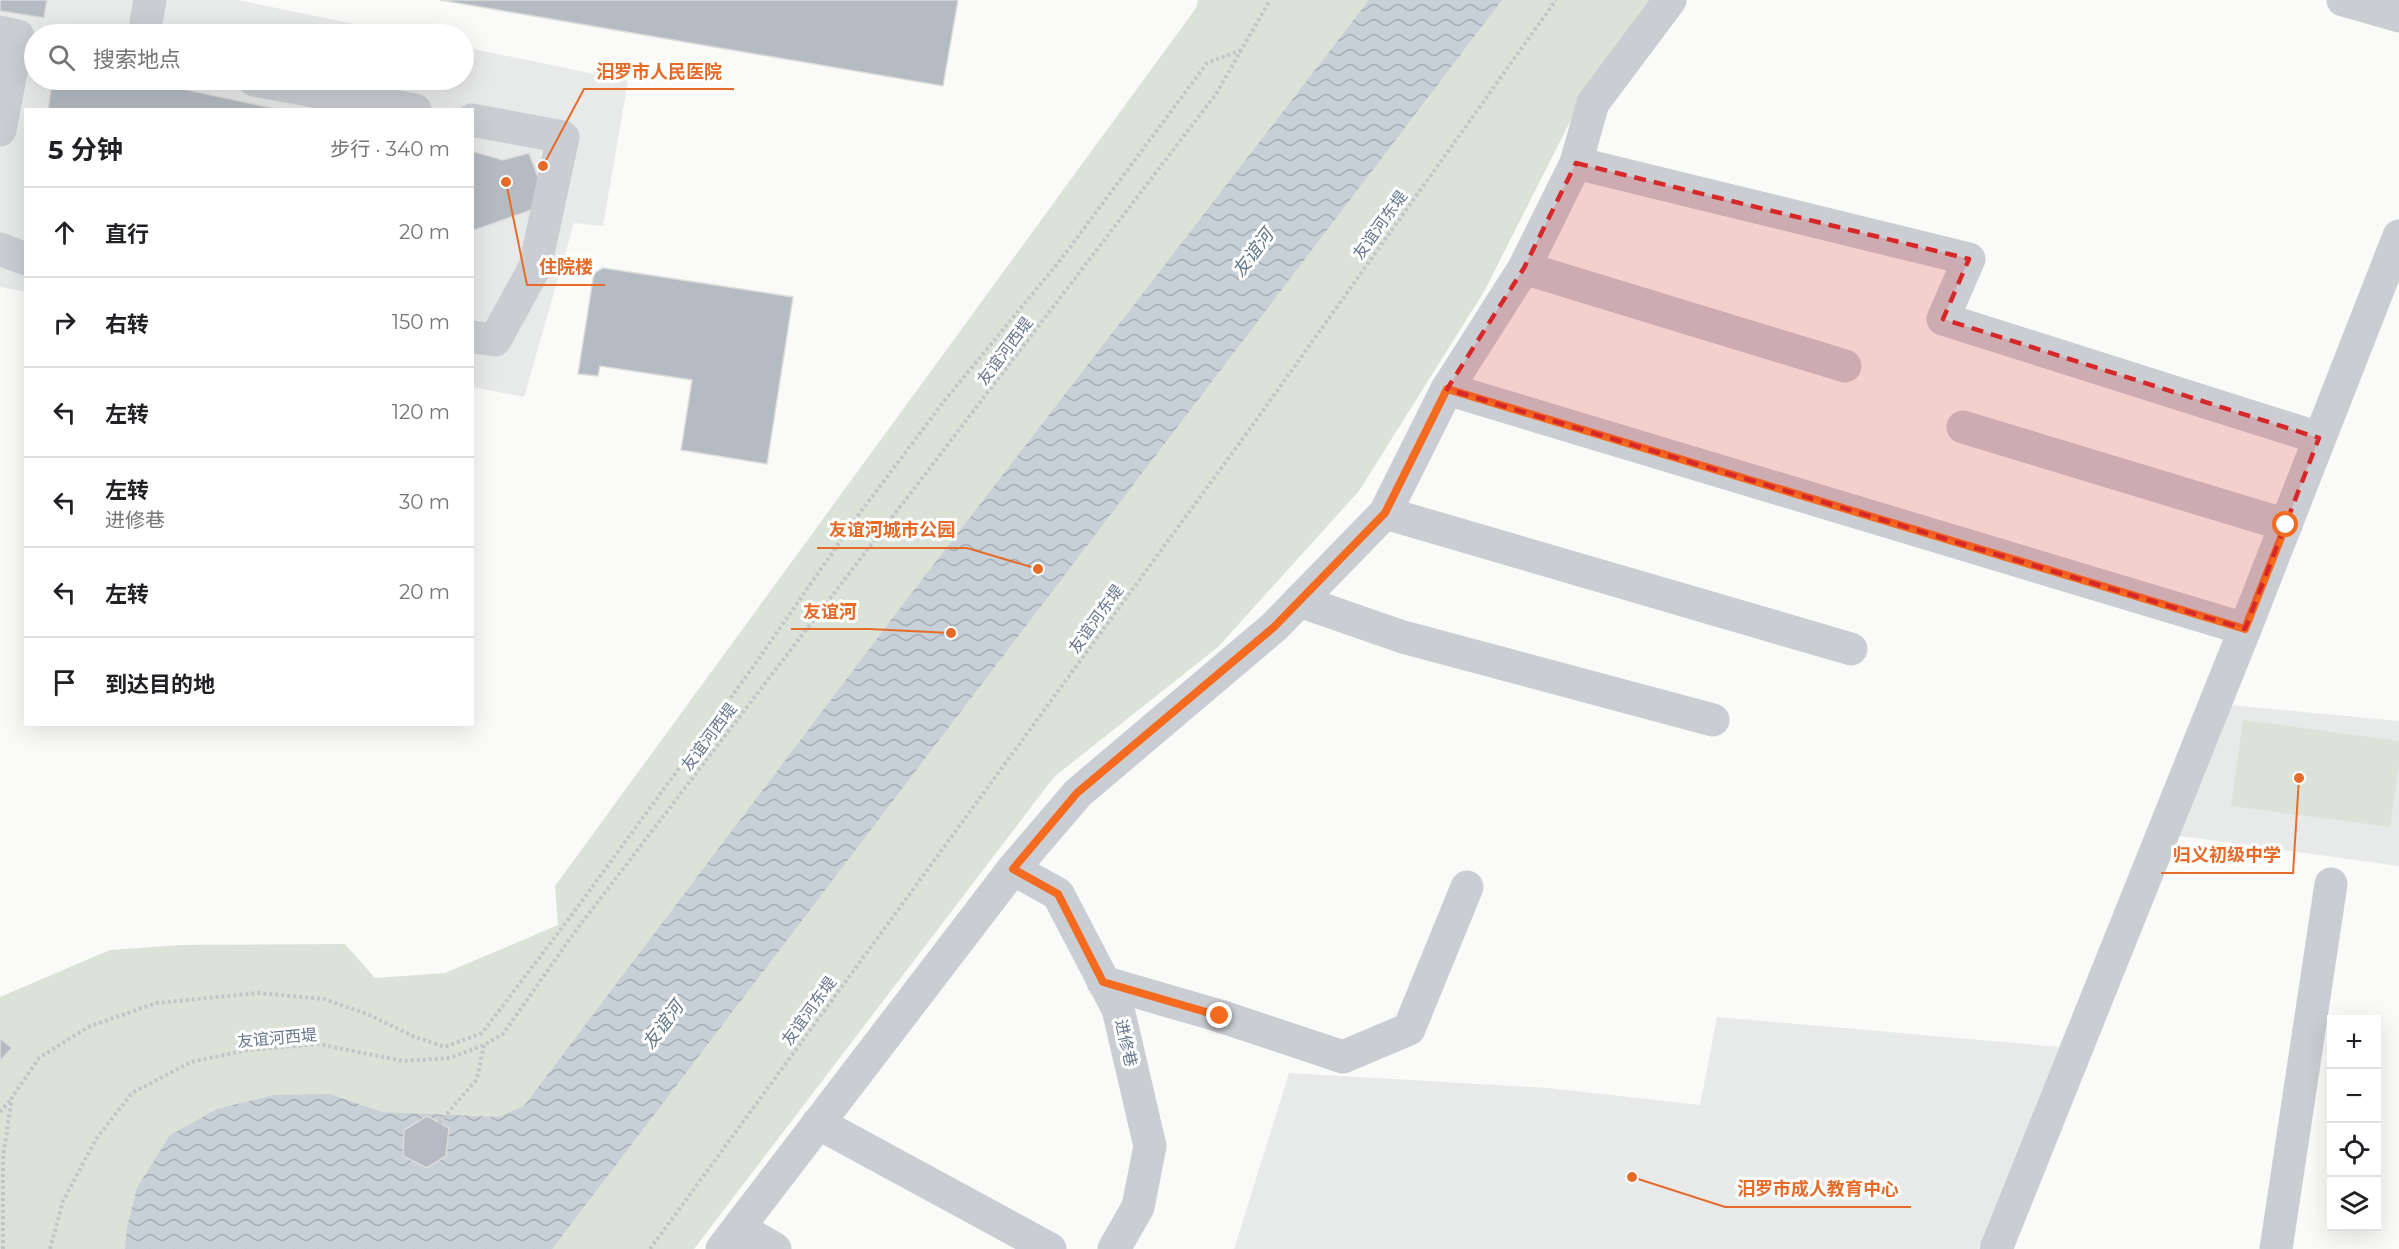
<!DOCTYPE html>
<html lang="zh">
<head>
<meta charset="utf-8">
<style>
  :root { --surface:#fff; --page:#f2f2f2; --text:#202124; --muted:#757577; --line:#e0e0e0 }
  body { margin:0; font-family:Montserrat,"Noto Sans SC",sans-serif; background:var(--page); color:var(--text) }
  .controls { position:absolute; right:18px; bottom:18px; display:grid; overflow:hidden; border-radius:0px; box-shadow:0 6px 24px #0002 }
  .controls button { width:54px; height:54px; display:grid; place-items:center; padding:0; border:0; border-bottom:2px solid var(--line); background:var(--surface); color:var(--text); font:30px sans-serif }
  .stop { position:absolute; width:18px; height:18px; margin:-14px; border:4px solid #f46a1e; border-radius:50%; background:#fff }
  .stop.end { background:#f46a1e; border-color:#fff; box-shadow:0 2px 6px #0008 }
  .list { margin:0; padding:0; list-style:none }
  h2 { display:flex; justify-content:space-between; align-items:center; height:78px; margin:0; padding:0 24px; font-size:26px }
  h2 small { font-size:20px; font-weight:400; color:var(--muted) }
  .list li { display:grid; grid-template-columns:39px 1fr auto; gap:18px; align-items:center; box-sizing:border-box; height:90px; padding:0 24px; border-top:2px solid var(--line) }
  .list b { display:block; font-size:22px; white-space:nowrap }
  .list p { margin:0; font-size:20px; white-space:nowrap; color:var(--muted) }
  .list em { font-size:20px; font-style:normal; color:var(--muted) }
  .icon { flex:none; width:33px; height:33px; fill:none; stroke:currentColor; stroke-width:2; stroke-linecap:round; stroke-linejoin:round }
  .map { position:relative; flex:none; width:2399px; height:1249px; overflow:hidden }
  .search { position:absolute; background:var(--surface); box-shadow:0 6px 24px #0002; left:24px; top:24px; width:450px; height:66px; display:flex; align-items:center; gap:15px; box-sizing:border-box; padding:0 21px; border-radius:33px; color:var(--muted); font-size:22px }
  .panel { position:absolute; background:var(--surface); box-shadow:0 6px 24px #0002; left:24px; top:108px; width:450px; height:618px; border-radius:0px }
  .map>svg:first-child { display:block }
  .built { fill:#e8e9e9 }
  .park { fill:#dbe3d8 }
  .water { fill:url(#water-waves) }
  .building { fill:#b5bbc3; stroke:#dcdcda; stroke-width:1.5 }
  .lines { fill:none; stroke-linecap:round; stroke-linejoin:round }
  .path { stroke:#c3c5c8; stroke-width:4; stroke-dasharray:3 3; stroke-linecap:butt }
  .minor { stroke:#cacdd2; stroke-width:33 }
  .route { stroke:#f46a1e; stroke-width:8 }
  .marked { fill:#d62828; fill-opacity:0.2; stroke:#d62828; stroke-width:4.5; stroke-dasharray:12 8; stroke-linejoin:round }
  .labels { text-anchor:middle; dominant-baseline:central; stroke-width:6; stroke-linejoin:round; paint-order:stroke }
  .street-label { font-size:16px; fill:#66768c; stroke:#fff }
  .water-label { font-size:18px; font-style:italic; fill:#627886; stroke:#fff }
  .leader { fill:none; stroke:#e66b29; stroke-width:2 }
  .callout-dot { fill:#e66b29; stroke:#fff; stroke-width:2 }
  .callout-label { font-size:18px; text-anchor:middle; font-weight:bold; fill:#e66b29; stroke:#fff; stroke-width:6; stroke-linejoin:round; paint-order:stroke }
</style>
</head>
<body>
<div class="map">
<svg width="2399" height="1249" viewBox="0 0 2399 1249">
  <defs>
    <pattern id="water-waves" width="16" height="10" patternUnits="userSpaceOnUse" patternTransform="scale(1.5)"><rect width="16" height="10" fill="#c6d0d6"/><path d="M0 5q4-4 8 0t8 0" fill="none" stroke="#a5adb4"/></pattern>
  </defs>
  <rect width="100%" height="100%" fill="#fafaf8"/>
  <g class="built">
    <path d="M0 0H237L404 34H34V80H464V47L628 81 603 226 574 223 524 397 473 387 472 110H26L25 292 0 287Z"/>
    <path d="M2231 705 2399 721V866L2173 835Z"/>
    <path d="M1717 1017 2059 1047 1978 1249H1234L1289 1073 1548 1088 1700 1105Z"/>
  </g>
  <g class="park">
    <path d="M1198 0H1657L1583 96 1485 290 1359 491 1218 647 1054 777 694 1249H0V997L110 950 182 945 345 944 375 978 445 973 558 925 555 886 1196 8Z"/>
    <path d="M2243 720 2399 741V766L2390 827 2231 806Z"/>
  </g>
  <path class="water" d="M1369 0H1502L552 1249H125L127 1228 137 1188 170 1135 217 1109 274 1095 330 1094 382 1112 498 1117 524 1106 904 603Z"/>
  <g class="building">
    <path d="M0 0H47L44 18 0 11Z"/>
    <path d="M440 0H958L943 86Z"/>
    <path d="M59 27 102 32V34H58Z"/>
    <path d="M52 80H140L282 110H48Z"/>
    <path d="M472 151 503 160 529 153 548 204 472 231Z"/>
    <path d="M603 268 793 297 767 464 681 450 692 380 600 366 598 376 578 374 594 273Z"/>
    <path d="M0 1038 12 1048 0 1061Z"/>
    <path d="M427 1116 449 1128 446 1156 427 1168 403 1156 404 1130Z"/>
  </g>
  <g class="lines">
    <g class="path">
      <path d="M0 1112 12 1098"/>
      <path d="M439 1123 477 1079 484 1045"/>
      <path d="M3 1249V1157L12 1097 39 1058 88 1027 156 1003 258 993 324 999 367 1014 415 1037 445 1047 482 1033 568 920 748 674 862 510 945 400 1062 258 1207 63 1242 50"/>
      <path d="M50 1249 63 1201 96 1139 132 1093 191 1062 248 1050 318 1044 403 1061 450 1058 484 1045 503 1034 574 933 1216 94 1270 0"/>
      <path d="M650 1249 1252 426 1556 0"/>
    </g>
    <g class="minor">
      <path d="M2343 0 2399 16"/>
      <path d="M0 32 18 36 0 130"/>
      <path d="M144 34 150 0"/>
      <path d="M254 80 415 110"/>
      <path d="M472 120 563 137 535 267 495 340 472 337"/>
      <path d="M1576 163 1969 259 1943 319 2319 438"/>
      <path d="M0 249 26 259"/>
      <path d="M1524 268 1845 366"/>
      <path d="M1447 389 2245 629"/>
      <path d="M1963 427 2286 525"/>
      <path d="M1385 513 1851 649"/>
      <path d="M1299 601 1403 637 1713 720"/>
      <path d="M1013 869 1058 894 1118 1009 1150 1146 1138 1207 1114 1249"/>
      <path d="M1103 982 1220 1016 1343 1057 1409 1029 1467 887"/>
      <path d="M818 1123 1050 1249"/>
      <path d="M739 1228 775 1249"/>
      <path d="M722 1249 1013 869 1078 793 1274 627 1385 513 1447 389 1524 268 1576 163 1593 103 1670 0"/>
      <path d="M1996 1249 2245 629 2399 236"/>
      <path d="M2276 1249 2331 884"/>
    </g>
  </g>
  <g class="lines">
    <path class="route" d="M1220 1016 1103 982 1058 894 1013 869 1077 793 1274 627 1385 513 1447 389 2245 629 2286 525"/>
  </g>
  <path class="marked" d="M1576 163 1969 259 1943 319 2319 438 2245 629 1447 389 1524 268Z"/>
  <g class="labels">
    <g class="street-label">
      <text transform="translate(1380 225) rotate(-54)">友谊河东堤</text>
      <text transform="translate(1005 351) rotate(-53)">友谊河西堤</text>
      <text transform="translate(1096 619) rotate(-54)">友谊河东堤</text>
      <text transform="translate(709 737) rotate(-53)">友谊河西堤</text>
      <text transform="translate(809 1011) rotate(-54)">友谊河东堤</text>
      <text transform="translate(277 1038) rotate(-5)">友谊河西堤</text>
      <text transform="translate(1126 1043) rotate(77)">进修巷</text>
    </g>
    <g class="water-label">
      <text transform="translate(1253 253) rotate(-53)">友谊河</text>
      <text transform="translate(663 1025) rotate(-53)">友谊河</text>
    </g>
  </g>
  <path class="leader" d="M543 166L584 89H734M506 182L527 285H605M1038 569L967 548H817M951 633L869 629H791M2299 778L2293 873H2161M1632 1177L1725 1207H1911"/>
  <g class="callout-dot">
    <circle cx="543" cy="166" r="6"/>
    <circle cx="506" cy="182" r="6"/>
    <circle cx="1038" cy="569" r="6"/>
    <circle cx="951" cy="633" r="6"/>
    <circle cx="2299" cy="778" r="6"/>
    <circle cx="1632" cy="1177" r="6"/>
  </g>
  <g class="callout-label">
    <text x="659" y="78">汨罗市人民医院</text>
    <text x="566" y="273">住院楼</text>
    <text x="892" y="536">友谊河城市公园</text>
    <text x="830" y="618">友谊河</text>
    <text x="2227" y="861">归义初级中学</text>
    <text x="1818" y="1195">汨罗市成人教育中心</text>
  </g>
</svg>
<div class="controls">
<button>+</button>
<button>−</button>
<button><svg class="icon" aria-label="locate" viewBox="0 0 24 24"><circle cx="12" cy="12" r="6"/><path d="M12 2v4M12 18v4M2 12h4M18 12h4"/></svg></button>
<button><svg class="icon" aria-label="layers" viewBox="0 0 24 24"><path d="M12 4l9 5-9 5-9-5zM3 14l9 5 9-5"/></svg></button>
</div>
<div class="stop" style="left:2286px;top:525px"></div>
<div class="stop end" style="left:1220px;top:1016px"></div>
<div class="search"><svg class="icon" aria-label="search" viewBox="0 0 24 24"><circle cx="10" cy="10" r="6"/><path d="M15 15l6 6"/></svg>搜索地点</div>
<section class="panel">
<h2>5 分钟<small>步行 · 340 m</small></h2>
<ul class="list">
<li><svg class="icon" aria-label="ahead" viewBox="0 0 24 24"><path d="M12 20V5M6 11l6-6 6 6"/></svg><div><b>直行</b></div><em>20 m</em></li>
<li><svg class="icon" aria-label="right" viewBox="0 0 24 24"><path d="M7 20v-9h11M14 6l5 5-5 5"/></svg><div><b>右转</b></div><em>150 m</em></li>
<li><svg class="icon" aria-label="left" viewBox="0 0 24 24"><path d="M17 20v-9H6M10 6l-5 5 5 5"/></svg><div><b>左转</b></div><em>120 m</em></li>
<li><svg class="icon" aria-label="left" viewBox="0 0 24 24"><path d="M17 20v-9H6M10 6l-5 5 5 5"/></svg><div><b>左转</b><p>进修巷</p></div><em>30 m</em></li>
<li><svg class="icon" aria-label="left" viewBox="0 0 24 24"><path d="M17 20v-9H6M10 6l-5 5 5 5"/></svg><div><b>左转</b></div><em>20 m</em></li>
<li><svg class="icon" aria-label="arrive" viewBox="0 0 24 24"><path d="M6 21V4h12l-3 4 3 4H6"/></svg><div><b>到达目的地</b></div></li>
</ul>
</section>
</div>
</body>
</html>
